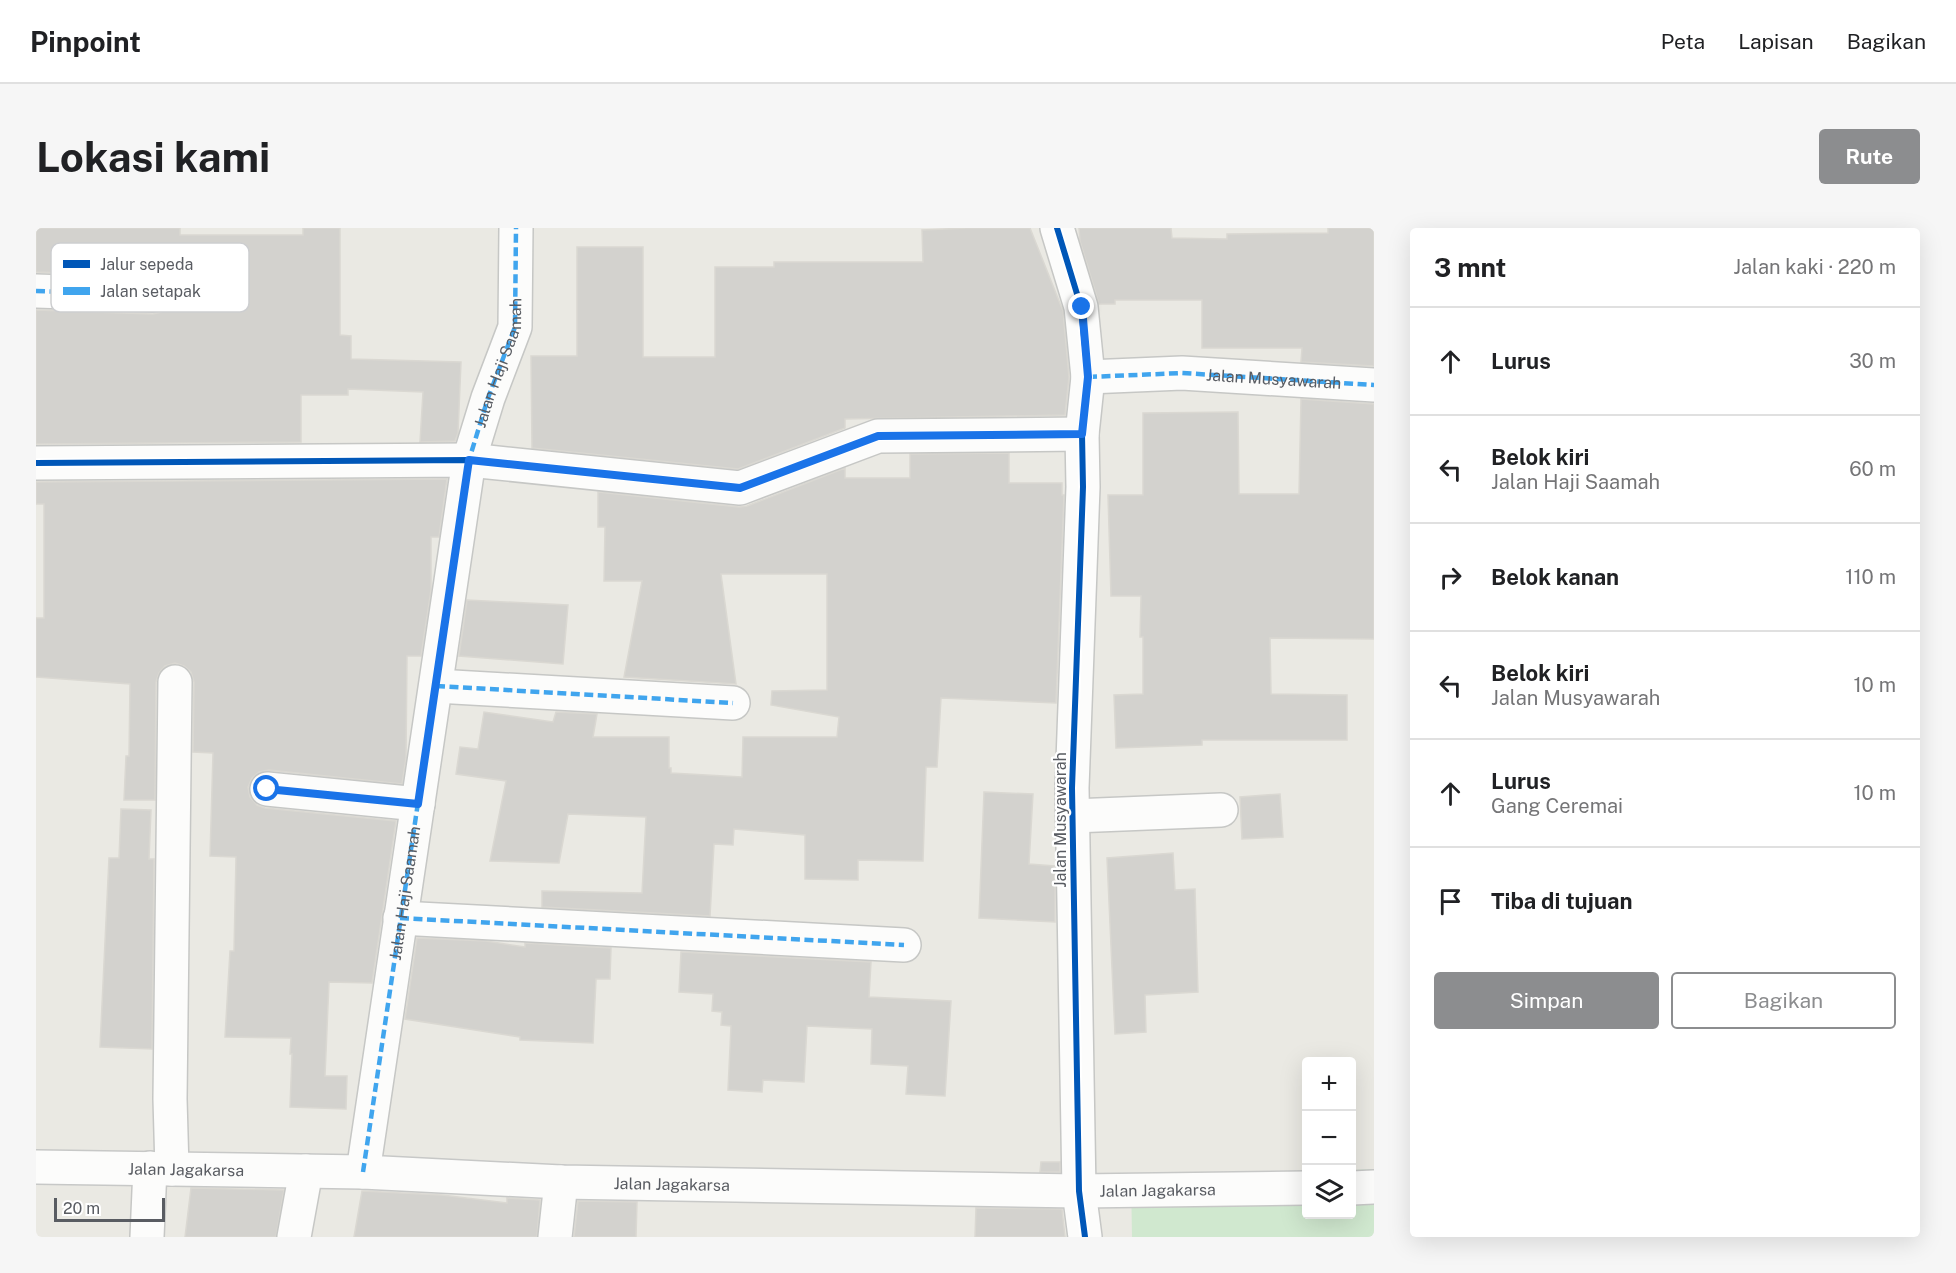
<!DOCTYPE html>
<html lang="id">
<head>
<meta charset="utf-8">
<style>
  :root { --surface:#fff; --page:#f6f6f6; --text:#202124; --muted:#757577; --line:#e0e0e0; --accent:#8c8d8f }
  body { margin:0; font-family:"Public Sans",sans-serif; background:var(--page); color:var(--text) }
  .controls { position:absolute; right:18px; bottom:18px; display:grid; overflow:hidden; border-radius:6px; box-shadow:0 6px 24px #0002 }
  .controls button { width:54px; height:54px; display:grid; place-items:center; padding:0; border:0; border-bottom:2px solid var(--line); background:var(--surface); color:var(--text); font:30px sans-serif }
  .scale { position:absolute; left:18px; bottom:15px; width:111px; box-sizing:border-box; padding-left:6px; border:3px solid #595c62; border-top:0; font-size:16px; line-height:21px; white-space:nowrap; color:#595c62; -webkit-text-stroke:4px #fff; paint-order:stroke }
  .stop { position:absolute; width:18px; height:18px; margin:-14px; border:4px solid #1a73e8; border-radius:50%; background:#fff }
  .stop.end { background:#1a73e8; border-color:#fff; box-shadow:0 2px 6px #0008 }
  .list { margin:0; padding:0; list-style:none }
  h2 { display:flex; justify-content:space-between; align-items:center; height:78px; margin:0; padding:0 24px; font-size:26px }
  h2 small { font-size:20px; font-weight:400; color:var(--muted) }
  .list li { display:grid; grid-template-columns:39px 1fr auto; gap:18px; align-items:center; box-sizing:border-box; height:108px; padding:0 24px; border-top:2px solid var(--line) }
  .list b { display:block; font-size:22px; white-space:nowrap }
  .list p { margin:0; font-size:20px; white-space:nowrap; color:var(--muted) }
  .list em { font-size:20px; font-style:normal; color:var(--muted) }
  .actions { display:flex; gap:12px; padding:18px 24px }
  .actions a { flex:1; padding:14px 0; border:2px solid var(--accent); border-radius:6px; text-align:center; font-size:21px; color:var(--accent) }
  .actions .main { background:var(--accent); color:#fff }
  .icon { flex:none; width:33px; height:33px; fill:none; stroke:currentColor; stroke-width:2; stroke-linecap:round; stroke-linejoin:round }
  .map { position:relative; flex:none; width:1338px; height:1009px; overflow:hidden; border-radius:6px }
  header { display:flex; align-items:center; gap:36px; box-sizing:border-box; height:84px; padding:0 30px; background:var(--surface); border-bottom:2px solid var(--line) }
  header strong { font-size:28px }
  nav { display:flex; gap:33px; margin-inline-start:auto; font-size:21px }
  .intro { display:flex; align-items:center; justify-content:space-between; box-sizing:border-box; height:144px; padding:0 36px }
  h1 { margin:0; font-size:42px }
  .button { padding:15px 27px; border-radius:6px; background:var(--accent); color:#fff; font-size:21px; font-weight:700 }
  main { display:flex; gap:36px; padding:0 36px }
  aside { flex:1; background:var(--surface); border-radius:6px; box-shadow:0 6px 24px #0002 }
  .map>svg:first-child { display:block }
  .green { fill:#d0e8cf }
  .building { fill:#d3d2ce; stroke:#dad8d2; stroke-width:1.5 }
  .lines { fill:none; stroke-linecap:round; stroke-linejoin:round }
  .minor-casing { stroke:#c6c7c5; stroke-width:36 }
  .tertiary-casing { stroke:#c6c7c5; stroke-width:36 }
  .secondary-casing { stroke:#c7c8c7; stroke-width:36 }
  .minor { stroke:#fcfcfb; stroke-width:33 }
  .tertiary { stroke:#fcfcfb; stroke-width:33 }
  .secondary { stroke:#fcfcfb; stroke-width:33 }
  .quiet { stroke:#40a5ee; stroke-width:4.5; stroke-dasharray:9 4.5; stroke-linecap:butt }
  .cycleway-casing { stroke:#fff; stroke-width:10 }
  .cycleway { stroke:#0057b8; stroke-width:6 }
  .route { stroke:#1a73e8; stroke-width:8 }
  .labels { text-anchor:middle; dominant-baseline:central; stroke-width:4.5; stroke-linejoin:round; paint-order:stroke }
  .street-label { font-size:16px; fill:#595c62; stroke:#fff }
  .key { fill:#fff; stroke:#cdced0; stroke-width:1.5 }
  .key-label { font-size:16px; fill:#595c62 }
</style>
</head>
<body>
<header>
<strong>Pinpoint</strong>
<nav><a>Peta</a><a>Lapisan</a><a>Bagikan</a></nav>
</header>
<div class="intro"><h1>Lokasi kami</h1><a class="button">Rute</a></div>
<main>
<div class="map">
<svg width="1338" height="1009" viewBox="0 0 1338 1009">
  <rect width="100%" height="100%" fill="#eae9e3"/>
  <path class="green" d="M1338 941V1009H1096L1095 950 1270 943V986H1316V942Z"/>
  <g class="building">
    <path d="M0 0H144V7H267V0H304V107L315 108V131L425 134 422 205 419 213 384 214 387 164 312 161V167H265V214L0 216V82L117 86 125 84 133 77 136 67 134 59 127 51 118 48 0 44Z"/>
    <path d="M930 0H994L1027 83 1033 149 1029 187 809 191V200L702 241 496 220 495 128H541V19H607V129H679V39H738V34H887L886 2Z"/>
    <path d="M1043 0H1135L1136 10 1191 11V6L1292 5V0H1338V138L1265 134 1266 120H1166V72H1079V76H1063L1044 13Z"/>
    <path d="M1265 171 1338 176V411L1234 410 1235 466 1311 467V512H1166V517L1080 520 1078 467 1107 466V409H1104L1105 368H1075L1072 267H1107V185L1202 184 1203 266H1263Z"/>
    <path d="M973 225V255H1026V267H1028L1020 475 905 470 901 539H890L887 633 822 632V652L769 651V607L698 601 697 617 678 616 674 688 506 679V663L606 665 610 589 532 586 523 635 454 633 470 553 420 546 424 519 442 521 448 484 517 494 520 484 561 486 557 509H633V540H635V545L706 549 707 509H801L803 489 735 477 736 463 791 462V346H685L700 456 588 449 606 353H568L569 299H562V264L703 279 711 278 809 240V250H874V226Z"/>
    <path d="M411 251 403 309H395V362L385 428H371L370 530 366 556 233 542 223 544 216 550 212 559 214 569 221 577 229 580 360 593 336 755 293 754 289 848H311L310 881 254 879 256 826H254L255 810 189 809 194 723H198L200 629 174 628 177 525 157 524 158 454 155 444 148 438 139 435 129 438 123 445 120 454 119 572H88L90 528H93L94 456 0 449V390H8V276H0V254Z"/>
    <path d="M431 372 532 377 527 436 423 428Z"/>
    <path d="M948 564 997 566 993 636 1019 638V694L943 690Z"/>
    <path d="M1244 566 1247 609 1206 611 1204 569Z"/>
    <path d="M85 581 115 582 113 631H118L116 821 64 819 73 630H83Z"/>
    <path d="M1137 625 1139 662 1159 661 1162 764 1109 767 1110 804 1079 806 1071 630Z"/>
    <path d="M381 710 450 713 489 719V715L575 720 574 751H560L557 815 484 812V809L369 791Z"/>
    <path d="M645 724 835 734 833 769 915 773 909 868 870 866 872 838 835 836 836 801 771 798 768 854 727 852 726 864 692 862 695 798 685 797 686 784 676 783 677 766 643 764Z"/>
    <path d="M1005 934H1024V944H1004Z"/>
    <path d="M155 960 248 962 240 1009H149Z"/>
    <path d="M326 963 406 967 471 975V970L504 972 501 1009H318Z"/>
    <path d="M542 973 601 974 600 1009H538Z"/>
    <path d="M940 980 1026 981 1029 1009H939Z"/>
  </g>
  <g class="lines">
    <g class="minor-casing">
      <g id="minor">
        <path d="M1021 0 1045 79 1052 149 1046 206 1047 259 1036 560 1043 963"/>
        <path d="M0 63 117 67"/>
        <path d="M1052 149 1146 145 1338 157"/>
        <path d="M0 235 433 232 704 260 842 208 1046 206"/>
        <path d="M400 458 697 475"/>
        <path d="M231 561 382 576"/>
        <path d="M1037 588 1185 582"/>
        <path d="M364 690 868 717"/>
        <path d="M136 941 134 871 139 454"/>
        <path d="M327 944 433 232 452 170 479 99 480 0"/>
        <path d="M111 1009 114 940"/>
        <path d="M258 1009 270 943"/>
        <path d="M519 1009 525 954"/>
      </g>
    </g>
    <g class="tertiary-casing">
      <path id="tertiary" d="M1043 963 1049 1009"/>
    </g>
    <g class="secondary-casing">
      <g id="secondary">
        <path id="s1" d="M0 939 327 944 525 954 1043 963 1270 960"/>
        <path d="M1316 960 1338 959"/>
      </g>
    </g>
    <use href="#minor" class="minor"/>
    <use href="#tertiary" class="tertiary"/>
    <use href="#secondary" class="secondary"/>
    <g class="quiet">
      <path d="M0 63 117 67"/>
      <path id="s2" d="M1052 149 1146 145 1338 157"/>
      <path d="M400 458 697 475"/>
      <path d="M231 561 382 576"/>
      <path d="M364 690 868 717"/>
      <path id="s3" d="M327 944 433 232 452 170 479 99 480 0"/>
    </g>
    <g class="cycleway-casing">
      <g id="cycleway">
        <path d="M1021 0 1045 79 1052 149 1046 206 1047 259 1036 560 1043 963 1049 1009"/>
        <path d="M0 235 433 232 704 260 842 208 1046 206"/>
      </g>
    </g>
    <use href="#cycleway" class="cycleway"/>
  </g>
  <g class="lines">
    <path class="route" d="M231 561 382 576 433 232 704 260 842 208 1046 206 1052 149 1046 79"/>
  </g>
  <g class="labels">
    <g class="street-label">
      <text stroke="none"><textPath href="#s3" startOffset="822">Jalan Haji Saamah</textPath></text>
      <text stroke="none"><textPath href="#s2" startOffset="186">Jalan Musyawarah</textPath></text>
      <text transform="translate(1024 592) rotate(-90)">Jalan Musyawarah</text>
      <text stroke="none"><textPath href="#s3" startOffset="282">Jalan Haji Saamah</textPath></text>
      <text stroke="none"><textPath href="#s1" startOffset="150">Jalan Jagakarsa</textPath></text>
      <text stroke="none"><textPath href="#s1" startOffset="636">Jalan Jagakarsa</textPath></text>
      <text stroke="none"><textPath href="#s1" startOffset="1122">Jalan Jagakarsa</textPath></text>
    </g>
  </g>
  <rect x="15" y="15" width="198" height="69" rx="9" class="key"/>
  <rect x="27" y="32" width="27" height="8" fill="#0057b8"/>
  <rect x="27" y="59" width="27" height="8" fill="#40a5ee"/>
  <g class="key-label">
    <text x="64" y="42">Jalur sepeda</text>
    <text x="64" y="69">Jalan setapak</text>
  </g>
</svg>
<div class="controls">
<button>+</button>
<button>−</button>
<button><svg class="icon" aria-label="layers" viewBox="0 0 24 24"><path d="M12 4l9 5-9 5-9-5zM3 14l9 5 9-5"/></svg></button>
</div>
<div class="scale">20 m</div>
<div class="stop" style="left:231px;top:561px"></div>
<div class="stop end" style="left:1046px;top:79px"></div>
</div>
<aside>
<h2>3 mnt<small>Jalan kaki · 220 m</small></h2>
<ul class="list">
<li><svg class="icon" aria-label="ahead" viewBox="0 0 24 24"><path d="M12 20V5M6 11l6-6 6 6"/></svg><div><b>Lurus</b></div><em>30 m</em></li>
<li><svg class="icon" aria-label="left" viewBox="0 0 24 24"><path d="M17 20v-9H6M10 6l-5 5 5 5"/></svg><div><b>Belok kiri</b><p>Jalan Haji Saamah</p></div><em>60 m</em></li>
<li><svg class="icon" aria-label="right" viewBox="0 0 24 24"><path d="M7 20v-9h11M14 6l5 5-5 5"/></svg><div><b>Belok kanan</b></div><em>110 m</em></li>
<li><svg class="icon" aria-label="left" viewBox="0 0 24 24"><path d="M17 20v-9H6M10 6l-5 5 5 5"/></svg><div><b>Belok kiri</b><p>Jalan Musyawarah</p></div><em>10 m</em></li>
<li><svg class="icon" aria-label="ahead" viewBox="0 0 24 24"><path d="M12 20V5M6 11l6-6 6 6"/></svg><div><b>Lurus</b><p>Gang Ceremai</p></div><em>10 m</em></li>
<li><svg class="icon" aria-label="arrive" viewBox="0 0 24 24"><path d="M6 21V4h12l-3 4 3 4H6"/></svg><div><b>Tiba di tujuan</b></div></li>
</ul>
<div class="actions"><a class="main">Simpan</a><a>Bagikan</a></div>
</aside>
</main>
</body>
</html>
